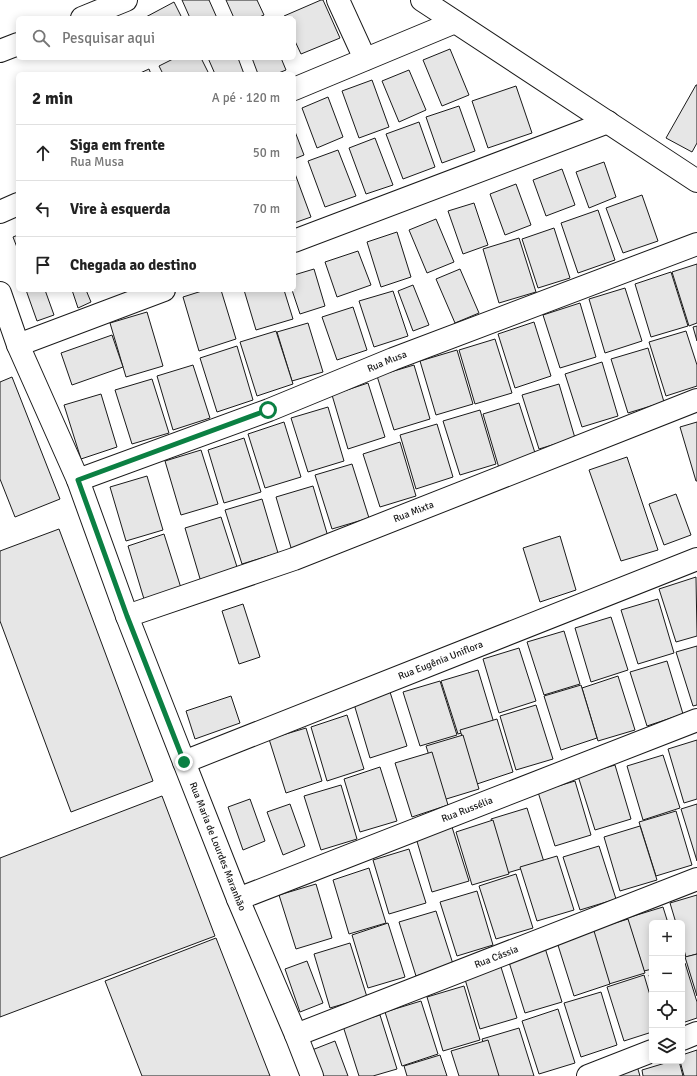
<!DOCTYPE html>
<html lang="pt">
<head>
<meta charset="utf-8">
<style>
  :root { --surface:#fff; --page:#f2f2f2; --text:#222; --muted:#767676; --line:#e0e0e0 }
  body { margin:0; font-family:Signika,sans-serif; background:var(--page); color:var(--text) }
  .controls { position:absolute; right:12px; bottom:12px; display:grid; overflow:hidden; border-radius:6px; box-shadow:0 2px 10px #0003 }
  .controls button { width:36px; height:36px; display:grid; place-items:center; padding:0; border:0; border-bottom:1px solid var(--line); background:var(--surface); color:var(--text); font:20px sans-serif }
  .stop { position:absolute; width:12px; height:12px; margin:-9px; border:3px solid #0b8043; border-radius:50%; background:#fff }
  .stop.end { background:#0b8043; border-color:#fff; box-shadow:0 1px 4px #0008 }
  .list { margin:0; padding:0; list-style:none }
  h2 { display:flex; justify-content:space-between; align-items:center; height:52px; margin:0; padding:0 16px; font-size:17px }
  h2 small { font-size:13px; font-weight:400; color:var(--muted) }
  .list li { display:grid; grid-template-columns:26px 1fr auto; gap:12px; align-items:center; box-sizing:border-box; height:56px; padding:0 16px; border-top:1px solid var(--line) }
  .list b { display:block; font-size:15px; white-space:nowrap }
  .list p { margin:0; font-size:13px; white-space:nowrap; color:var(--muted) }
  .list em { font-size:13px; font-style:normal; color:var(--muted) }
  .icon { flex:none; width:22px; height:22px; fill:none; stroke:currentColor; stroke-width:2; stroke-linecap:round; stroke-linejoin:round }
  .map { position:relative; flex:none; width:697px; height:1076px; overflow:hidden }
  .search { position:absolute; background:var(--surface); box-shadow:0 2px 10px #0003; left:16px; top:16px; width:280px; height:44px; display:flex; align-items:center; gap:10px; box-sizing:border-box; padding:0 14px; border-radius:6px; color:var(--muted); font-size:15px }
  .panel { position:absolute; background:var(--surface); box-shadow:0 2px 10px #0003; left:16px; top:72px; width:280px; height:220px; border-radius:6px }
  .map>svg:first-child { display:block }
  .building { fill:#e6e6e6; stroke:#1a1a1a }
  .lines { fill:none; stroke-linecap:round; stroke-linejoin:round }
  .minor-casing { stroke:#1a1a1a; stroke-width:24 }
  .minor { stroke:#fff; stroke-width:22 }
  .route { stroke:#0b8043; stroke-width:5 }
  .labels { text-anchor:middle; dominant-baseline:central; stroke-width:3; stroke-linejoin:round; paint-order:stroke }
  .street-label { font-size:10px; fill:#1a1a1a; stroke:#fff }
</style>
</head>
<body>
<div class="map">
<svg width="697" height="1076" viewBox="0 0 697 1076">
  <rect width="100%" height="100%" fill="#fff"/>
  <g class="building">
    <path d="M182 0H209L217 18H190Z"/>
    <path d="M226 0H257L264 15 257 18H234Z"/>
    <path d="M321 0H323L340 38 301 54 294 39V18H285L284 16Z"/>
    <path d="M174 2 182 18H144Z"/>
    <path d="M450 49 469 95 442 106 423 60Z"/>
    <path d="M175 58H201L209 74H163L159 66Z"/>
    <path d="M208 58H238L244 74H215Z"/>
    <path d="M252 58H281L286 70 276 74H258Z"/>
    <path d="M149 69 151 74H138Z"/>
    <path d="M409 70 426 110 399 122 382 81Z"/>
    <path d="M372 80 389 127 359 138 342 91Z"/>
    <path d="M696 85H697V143L692 152 666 138Z"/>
    <path d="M516 86 532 133 488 148 472 101Z"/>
    <path d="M328 97 343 137 317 148 302 108Z"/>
    <path d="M459 106 475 151 442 163 426 117Z"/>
    <path d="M419 122 435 167 403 179 386 134Z"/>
    <path d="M294 129 304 155 294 159Z"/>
    <path d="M375 138 393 185 366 194 349 148Z"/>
    <path d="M338 150 356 196 325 207 308 161Z"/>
    <path d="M604 162 616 197 589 208 576 172Z"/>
    <path d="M562 169 575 205 546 216 533 180Z"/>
    <path d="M294 171 311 217 294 223Z"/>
    <path d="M516 184 531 225 505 235 490 194Z"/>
    <path d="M642 195 658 241 623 253 606 208Z"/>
    <path d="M474 203 488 245 463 254 448 211Z"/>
    <path d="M598 210 615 260 578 273 561 223Z"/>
    <path d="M436 219 454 262 427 273 409 230Z"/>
    <path d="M554 228 570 278 538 288 522 239Z"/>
    <path d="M397 232 411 277 381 287 367 242Z"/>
    <path d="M18 235V250L13 237Z"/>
    <path d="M519 238 536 292 499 303 483 249Z"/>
    <path d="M358 251 371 285 337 297 325 262Z"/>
    <path d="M697 264V323L689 326 672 272Z"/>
    <path d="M314 269 325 306 300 314 292 290H294V275Z"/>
    <path d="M460 269 479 313 455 323 436 279Z"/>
    <path d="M671 272 688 326 651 337 635 284Z"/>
    <path d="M413 285 429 325 413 331 398 291Z"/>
    <path d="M625 288 642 341 605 353 589 299Z"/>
    <path d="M26 290H45L54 315 37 321Z"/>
    <path d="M72 290H86L91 302 78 308Z"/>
    <path d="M205 290H221L236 339 199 351 183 297Z"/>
    <path d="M244 290H284L293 319 256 330Z"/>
    <path d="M393 291 408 336 374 347 359 301Z"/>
    <path d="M580 303 596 357 560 368 543 315Z"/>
    <path d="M353 307 367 350 337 360 322 317Z"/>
    <path d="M147 312 163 366 126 377 110 323Z"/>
    <path d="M534 322 551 376 515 388 498 334Z"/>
    <path d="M308 323 323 372 292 381 277 332Z"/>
    <path d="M697 326V341L693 327Z"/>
    <path d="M276 331 293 384 257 396 240 342Z"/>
    <path d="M686 331 697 365V386L666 396 649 342Z"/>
    <path d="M112 335 123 367 72 385 61 353Z"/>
    <path d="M495 339 512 393 475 404 459 350Z"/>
    <path d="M237 346 253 400 217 412 200 358Z"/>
    <path d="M648 348 664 402 628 413 611 359Z"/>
    <path d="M457 350 473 404 436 415 420 361Z"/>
    <path d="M602 362 618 416 582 427 565 374Z"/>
    <path d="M193 365 210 418 173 430 157 376Z"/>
    <path d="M414 365 430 419 394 430 377 376Z"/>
    <path d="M12 377 60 499 15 517 0 479V382Z"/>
    <path d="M152 379 169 433 132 444 115 390Z"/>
    <path d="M368 383 385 437 348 449 332 395Z"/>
    <path d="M559 384 575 438 539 449 522 395Z"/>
    <path d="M101 394 117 447 81 459 64 405Z"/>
    <path d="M519 403 536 456 499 468 483 414Z"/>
    <path d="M328 407 344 461 308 472 291 418Z"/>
    <path d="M480 410 496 464 460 475 443 421Z"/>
    <path d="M284 422 301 477 265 488 248 434Z"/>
    <path d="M697 422V481H696L680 427Z"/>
    <path d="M437 424 453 477 416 489 400 435Z"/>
    <path d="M244 438 261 492 224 503 208 450Z"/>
    <path d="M400 442 416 496 380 507 363 454Z"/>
    <path d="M201 450 218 504 181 515 165 461Z"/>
    <path d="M627 457 658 550 621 561 589 470Z"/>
    <path d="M352 464 369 518 332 529 315 475Z"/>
    <path d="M147 476 163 530 126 541 110 487Z"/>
    <path d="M313 486 329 540 292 551 276 497Z"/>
    <path d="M676 494 691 535 664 545 649 504Z"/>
    <path d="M262 499 278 553 242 564 225 510Z"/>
    <path d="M221 517 238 570 201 582 185 528Z"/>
    <path d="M59 529 153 781 71 812 0 621V551Z"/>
    <path d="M164 534 181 588 144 599 128 546Z"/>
    <path d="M560 536 576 590 540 602 523 548Z"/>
    <path d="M696 577 697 636 676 642 659 589Z"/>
    <path d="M658 599 674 653 638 664 621 610Z"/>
    <path d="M243 604 260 657 239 664 222 611Z"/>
    <path d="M611 617 628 670 591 682 575 628Z"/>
    <path d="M564 631 580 684 544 695 527 642Z"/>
    <path d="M697 646V705L693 706 676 652Z"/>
    <path d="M519 648 536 701 499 713 483 659Z"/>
    <path d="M667 661 683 714 647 726 630 672Z"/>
    <path d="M478 670 494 723 458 734 441 681Z"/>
    <path d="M618 676 635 730 598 741 582 688Z"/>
    <path d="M440 681 457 735 420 746 403 692Z"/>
    <path d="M581 685 597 738 561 750 544 696Z"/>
    <path d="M390 692 407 746 370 758 354 704Z"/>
    <path d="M231 696 240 723 195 739 186 711Z"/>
    <path d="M536 705 553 759 516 770 500 716Z"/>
    <path d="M347 715 364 769 327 781 311 727Z"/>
    <path d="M497 719 513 772 477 784 460 730Z"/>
    <path d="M306 728 322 781 286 793 269 739Z"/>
    <path d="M463 735 479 789 443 800 426 746Z"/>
    <path d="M697 740V799L684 803 668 749Z"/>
    <path d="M432 752 448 805 412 817 395 763Z"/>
    <path d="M663 755 680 808 643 820 627 766Z"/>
    <path d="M615 765 631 819 595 830 578 776Z"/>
    <path d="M380 767 397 821 360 832 344 779Z"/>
    <path d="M575 781 591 835 555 846 538 792Z"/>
    <path d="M341 785 357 839 321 850 304 796Z"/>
    <path d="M162 796 215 936 0 1017V858Z"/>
    <path d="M250 799 265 841 243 850 228 807Z"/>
    <path d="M290 804 305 846 283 855 267 812Z"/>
    <path d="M697 804V861L681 809Z"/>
    <path d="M527 808 544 862 507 873 491 819Z"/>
    <path d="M676 811 692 865 656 876 639 822Z"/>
    <path d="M493 820 509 874 472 885 456 832Z"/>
    <path d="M640 826 657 880 620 891 604 837Z"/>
    <path d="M452 827 469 881 432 892 416 838Z"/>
    <path d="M599 846 616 899 580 910 563 857Z"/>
    <path d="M409 849 426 903 389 914 373 860Z"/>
    <path d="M557 856 574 910 537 921 520 867Z"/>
    <path d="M369 868 386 923 349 934 333 880Z"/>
    <path d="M516 874 533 928 496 939 479 886Z"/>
    <path d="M316 884 332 938 296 949 279 895Z"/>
    <path d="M477 891 493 945 457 956 440 902Z"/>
    <path d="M697 895V954L686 957 682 943V923H676L670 903Z"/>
    <path d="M663 907 668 923H652V969L644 971 627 918Z"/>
    <path d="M436 911 453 964 416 976 399 922Z"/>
    <path d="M628 919 645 973 609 984 592 930Z"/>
    <path d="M388 923 405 977 368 988 352 935Z"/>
    <path d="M594 931 610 984 574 996 557 942Z"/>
    <path d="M216 938 270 1076H142L105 981Z"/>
    <path d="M350 943 367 997 330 1008 314 954Z"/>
    <path d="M545 948 562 1002 525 1013 508 959Z"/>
    <path d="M697 954V996L685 957Z"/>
    <path d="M307 961 323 1003 300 1012 285 969Z"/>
    <path d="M685 963 697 1002V1018L682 1023V964Z"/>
    <path d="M500 964 517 1018 480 1029 464 976Z"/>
    <path d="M652 974V986L649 975Z"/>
    <path d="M644 975 652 1002V1032L624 1041 607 987Z"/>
    <path d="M464 986 480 1040 443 1051 427 997Z"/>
    <path d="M601 992 617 1045 581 1057 564 1003Z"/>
    <path d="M421 1001 438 1054 402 1066 385 1012Z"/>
    <path d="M558 1009 575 1063 539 1074 522 1021Z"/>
    <path d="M380 1015 397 1069 373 1076H359L343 1026Z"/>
    <path d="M519 1028 534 1076H494L482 1039Z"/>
    <path d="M488 1040 499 1076H459L451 1051Z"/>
    <path d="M335 1041 348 1076H322L312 1050Z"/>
    <path d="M697 1050V1076H684L680 1061H682V1055Z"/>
    <path d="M440 1055 447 1076H407L404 1066Z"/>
    <path d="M672 1061H679L683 1076H643L642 1070Z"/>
    <path d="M637 1066 640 1076H603Z"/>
  </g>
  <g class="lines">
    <g class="minor-casing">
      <g id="minor">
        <path d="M338 0 365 59"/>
        <path d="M422 0 697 181"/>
        <path d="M82 18 126 0"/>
        <path d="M0 51 18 44"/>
        <path d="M294 89 455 22"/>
        <path d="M0 212 18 204"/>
        <path d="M294 241 608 122"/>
        <path id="s1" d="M0 293 18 345 78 480 127 616 184 762 238 899 296 1035 312 1076"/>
        <path d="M18 345 164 290"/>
        <path id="s2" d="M78 480 269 410 393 359 697 244"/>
        <path id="s3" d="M127 616 294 559 697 400"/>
        <path id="s4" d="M184 762 697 559"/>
        <path id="s5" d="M238 899 697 720"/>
        <path id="s6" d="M296 1035 697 879"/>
        <path d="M682 1039 697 1033"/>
        <path d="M588 1076 652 1051"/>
      </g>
    </g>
    <use href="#minor" class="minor"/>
  </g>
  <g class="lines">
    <path class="route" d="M184 762 127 616 78 480 268 410"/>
  </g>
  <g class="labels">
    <g class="street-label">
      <text stroke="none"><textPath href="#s2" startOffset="331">Rua Musa</textPath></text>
      <text stroke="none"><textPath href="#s3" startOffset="305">Rua Mixta</textPath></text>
      <text stroke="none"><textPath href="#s4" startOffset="276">Rua Eugênia Uniflora</textPath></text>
      <text stroke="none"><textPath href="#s5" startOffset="246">Rua Russélia</textPath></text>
      <text stroke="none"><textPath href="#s1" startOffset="595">Rua Maria de Lourdes Maranhão</textPath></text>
      <text stroke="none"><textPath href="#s6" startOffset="215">Rua Cássia</textPath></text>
    </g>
  </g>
</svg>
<div class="controls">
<button>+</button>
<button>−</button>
<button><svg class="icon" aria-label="locate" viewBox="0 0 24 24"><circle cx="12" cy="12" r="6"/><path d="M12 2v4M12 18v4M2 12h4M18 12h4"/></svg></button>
<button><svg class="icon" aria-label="layers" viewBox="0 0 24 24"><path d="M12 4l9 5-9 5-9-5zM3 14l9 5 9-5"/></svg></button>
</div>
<div class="stop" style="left:268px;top:410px"></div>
<div class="stop end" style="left:184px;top:762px"></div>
<div class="search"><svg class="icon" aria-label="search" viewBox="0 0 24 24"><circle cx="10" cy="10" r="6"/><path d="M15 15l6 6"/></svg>Pesquisar aqui</div>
<section class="panel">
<h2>2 min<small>A pé · 120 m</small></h2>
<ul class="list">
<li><svg class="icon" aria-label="ahead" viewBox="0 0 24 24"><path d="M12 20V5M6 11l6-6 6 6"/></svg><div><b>Siga em frente</b><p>Rua Musa</p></div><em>50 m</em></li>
<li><svg class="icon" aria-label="left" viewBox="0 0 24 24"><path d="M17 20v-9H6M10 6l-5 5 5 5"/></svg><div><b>Vire à esquerda</b></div><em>70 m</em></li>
<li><svg class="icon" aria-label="arrive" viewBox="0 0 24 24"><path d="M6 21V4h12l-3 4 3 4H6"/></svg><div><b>Chegada ao destino</b></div></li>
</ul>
</section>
</div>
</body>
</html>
